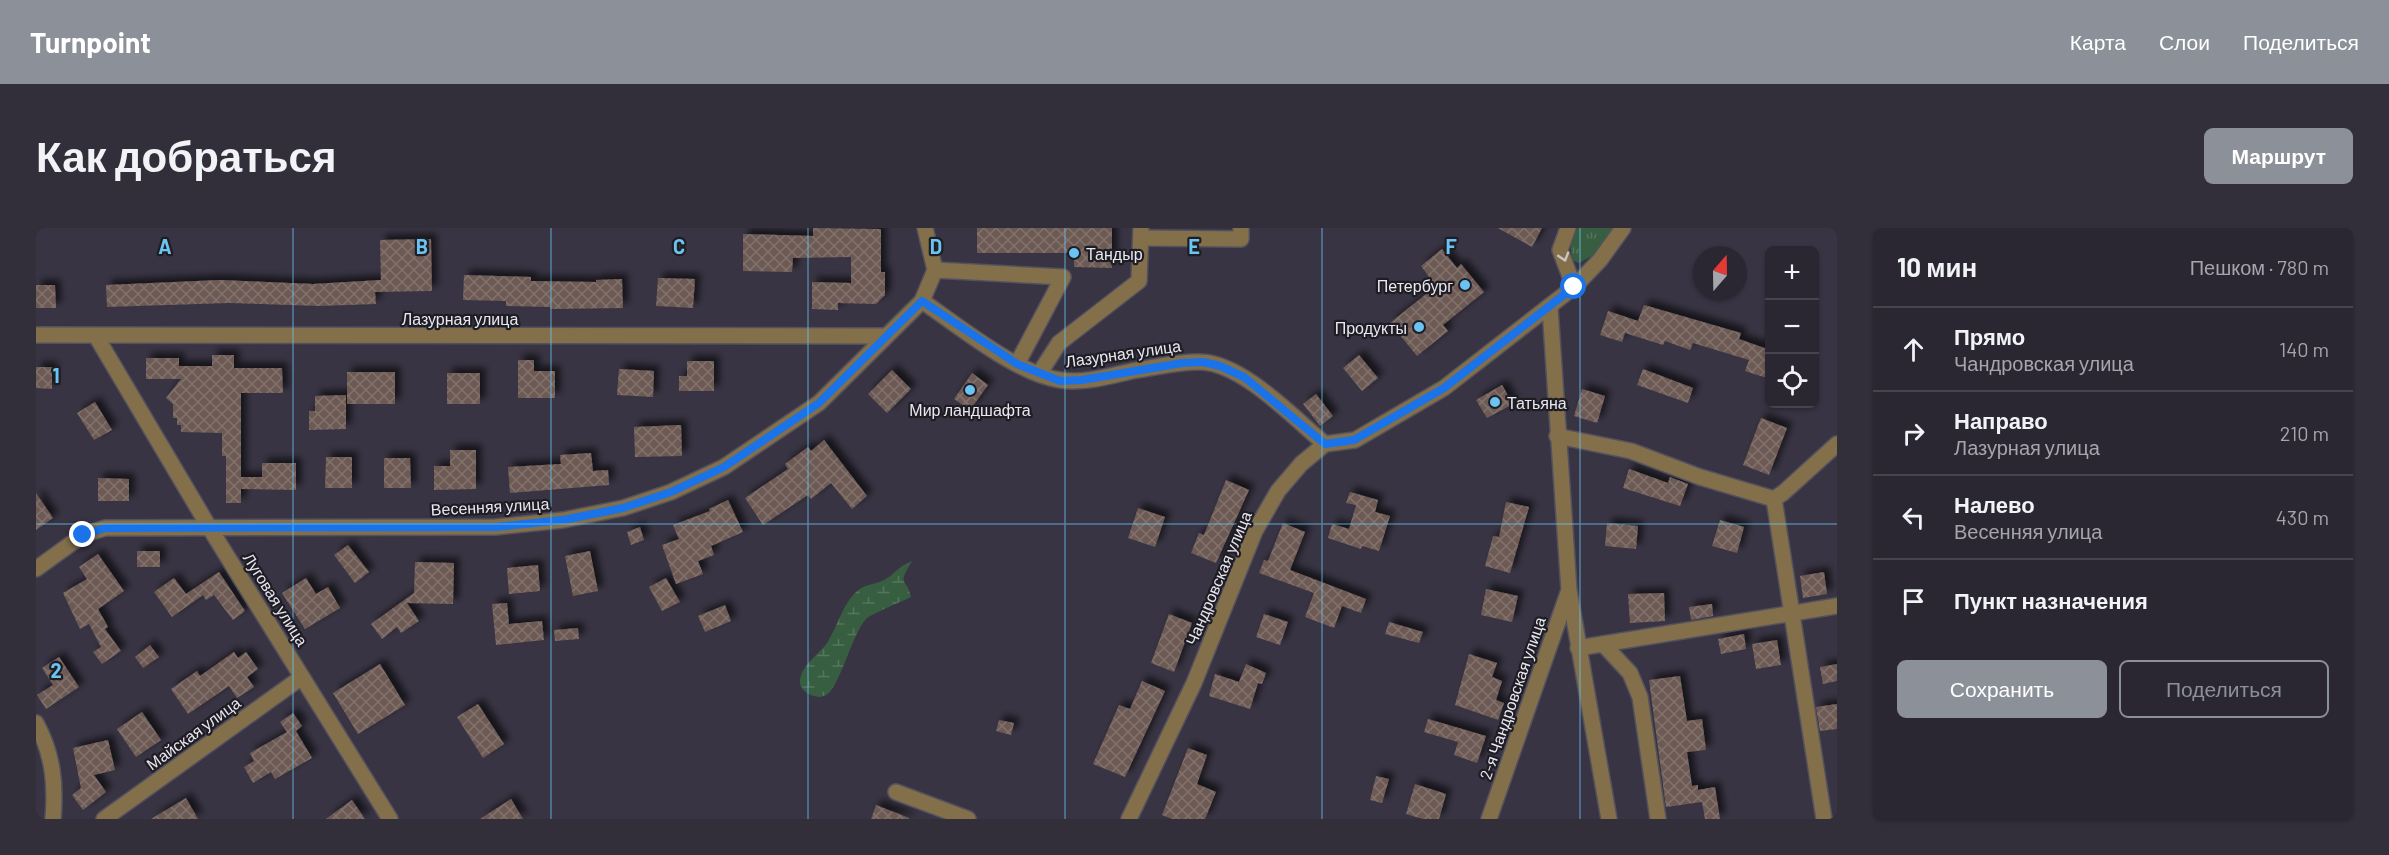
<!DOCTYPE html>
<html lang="ru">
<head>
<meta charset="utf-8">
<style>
  :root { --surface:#2a2732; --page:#322f3a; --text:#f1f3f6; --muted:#a5a5ac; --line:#46444d; --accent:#8c9099 }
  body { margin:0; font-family:Barlow,sans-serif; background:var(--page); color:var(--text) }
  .controls { position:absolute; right:18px; top:18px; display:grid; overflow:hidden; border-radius:9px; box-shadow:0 2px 4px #0004 }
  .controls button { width:54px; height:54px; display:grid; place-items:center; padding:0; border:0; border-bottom:2px solid var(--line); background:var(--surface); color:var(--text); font:30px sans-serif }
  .compass { position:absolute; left:1657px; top:18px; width:54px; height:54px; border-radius:50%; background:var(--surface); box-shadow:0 2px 4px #0004; rotate:20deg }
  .stop { position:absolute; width:18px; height:18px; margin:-14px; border:4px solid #1a73e8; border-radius:50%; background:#fff }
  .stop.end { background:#1a73e8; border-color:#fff; box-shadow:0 2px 6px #0008 }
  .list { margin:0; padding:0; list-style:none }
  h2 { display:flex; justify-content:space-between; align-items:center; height:78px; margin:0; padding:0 24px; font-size:26px }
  h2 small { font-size:20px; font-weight:400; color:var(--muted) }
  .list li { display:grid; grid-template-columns:39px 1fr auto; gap:18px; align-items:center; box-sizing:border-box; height:84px; padding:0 24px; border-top:2px solid var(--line) }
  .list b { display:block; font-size:22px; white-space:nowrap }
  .list p { margin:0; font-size:20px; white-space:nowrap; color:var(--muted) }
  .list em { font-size:20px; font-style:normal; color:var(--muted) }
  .actions { display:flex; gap:12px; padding:18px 24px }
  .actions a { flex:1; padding:14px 0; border:2px solid var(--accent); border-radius:9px; text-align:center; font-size:21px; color:var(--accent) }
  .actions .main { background:var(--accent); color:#fff }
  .icon { flex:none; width:33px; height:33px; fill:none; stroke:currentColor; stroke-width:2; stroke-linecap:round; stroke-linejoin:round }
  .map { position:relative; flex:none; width:1801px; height:591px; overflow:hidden; border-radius:9px }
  header { display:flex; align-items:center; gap:36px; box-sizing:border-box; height:84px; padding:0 30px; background:var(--accent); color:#fff }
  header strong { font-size:28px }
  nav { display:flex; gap:33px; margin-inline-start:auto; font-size:21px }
  .intro { display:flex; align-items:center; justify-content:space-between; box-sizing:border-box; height:144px; padding:0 36px }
  h1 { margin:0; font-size:42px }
  .button { padding:15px 27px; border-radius:9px; background:var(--accent); color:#fff; font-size:21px; font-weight:700 }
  main { display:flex; gap:36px; padding:0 36px }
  aside { flex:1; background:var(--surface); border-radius:9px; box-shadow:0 2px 4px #0004 }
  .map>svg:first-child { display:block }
  .grass { fill:url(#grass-tufts) }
  .wetland { fill:url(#wetland-marsh) }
  .building { fill:url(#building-cross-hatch); filter:url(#shadow) }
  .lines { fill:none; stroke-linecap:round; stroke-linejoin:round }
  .minor-casing { stroke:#54515f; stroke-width:18 }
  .minor { stroke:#83704a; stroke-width:15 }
  .oneway { stroke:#cbc3bf }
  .route { stroke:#1a73e8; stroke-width:8 }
  .grid { fill:none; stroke:#6ac3f1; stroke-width:1.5; stroke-opacity:0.55 }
  .poi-dot { fill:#6ac3f1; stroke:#1f1d24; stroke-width:2 }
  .labels { text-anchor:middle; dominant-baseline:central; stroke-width:4.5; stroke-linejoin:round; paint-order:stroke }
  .poi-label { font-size:16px; fill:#eae7f1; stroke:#1f1d24; text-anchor:start }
  .street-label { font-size:16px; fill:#eae7f1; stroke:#1f1d24 }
  .grid-label { font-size:20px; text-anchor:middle; font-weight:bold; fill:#6ac3f1; stroke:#1f1d24; stroke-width:4.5; stroke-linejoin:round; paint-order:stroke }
</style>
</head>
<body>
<header>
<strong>Turnpoint</strong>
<nav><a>Карта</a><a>Слои</a><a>Поделиться</a></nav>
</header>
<div class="intro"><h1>Как добраться</h1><a class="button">Маршрут</a></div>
<main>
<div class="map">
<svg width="1801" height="591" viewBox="0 0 1801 591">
  <defs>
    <pattern id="grass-tufts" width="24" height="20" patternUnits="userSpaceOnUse" patternTransform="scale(1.5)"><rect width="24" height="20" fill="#385e41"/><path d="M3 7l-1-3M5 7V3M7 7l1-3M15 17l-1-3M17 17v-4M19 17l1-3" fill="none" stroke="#55755d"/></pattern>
    <pattern id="wetland-marsh" width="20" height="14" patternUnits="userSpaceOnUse" patternTransform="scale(1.5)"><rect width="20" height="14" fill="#385e41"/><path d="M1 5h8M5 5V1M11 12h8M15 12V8" fill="none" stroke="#55755d"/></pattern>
    <pattern id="building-cross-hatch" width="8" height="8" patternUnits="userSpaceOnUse" patternTransform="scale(1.5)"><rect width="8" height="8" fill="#6d5a54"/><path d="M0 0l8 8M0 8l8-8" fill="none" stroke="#82726d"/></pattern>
    <filter id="shadow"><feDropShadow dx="5.5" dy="-5.5" stdDeviation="3" flood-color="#0009"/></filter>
  </defs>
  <rect width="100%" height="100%" fill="#383443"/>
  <path class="grass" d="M1542 0H1577L1561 25 1543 35 1536 32 1534 13Z"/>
  <path class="wetland" d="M876 333C860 359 871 349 875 369 865 374 835 386 830 391 816 406 803 461 790 467 785 470 778 469 773 466 767 463 763 458 764 452 766 437 783 426 791 415 802 398 806 377 821 363 830 356 836 357 846 353 855 350 862 338 876 333Z"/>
  <g class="building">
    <path d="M777 0 845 1V44H849V67L840 76 802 75V82L776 81V54L815 55V29L757 30 756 44 707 43V6L777 8Z"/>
    <path d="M941 0H1076V40L1038 39V25H941Z"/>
    <path d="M1462 0H1506L1496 19Z"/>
    <path d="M395 11 396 63 339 64 340 76 283 78 193 75 71 79 70 57 184 52 277 56 345 52 344 12Z"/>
    <path d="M1406 21 1421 40 1425 36 1448 64 1407 97 1412 103 1381 128 1354 95 1400 58 1385 38Z"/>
    <path d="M428 47 495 49V53L560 54V52L586 51 587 80 514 81V79L470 78V73L427 72Z"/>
    <path d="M622 50 659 51 657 80 620 78Z"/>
    <path d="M0 57H19L20 80H0Z"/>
    <path d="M1608 77 1705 105 1703 111 1734 122V151L1709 143 1713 132 1657 115 1654 122 1629 113 1627 117 1589 105 1586 114 1564 107 1572 83 1602 93Z"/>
    <path d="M176 127H198V140H246L247 165H205V249H226V235H260V262L205 261V275H190V228H186V205L145 204V197H141V190H137V176L130 170 145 151H110V130H143V138H176Z"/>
    <path d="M1323 127 1342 150 1326 163 1307 140Z"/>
    <path d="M482 132H498V143H519V170H482Z"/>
    <path d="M651 133H678V163H643V148H651Z"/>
    <path d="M0 139H16V161L0 160Z"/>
    <path d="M583 141 618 143 617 169 581 167Z"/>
    <path d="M1607 141 1657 160 1652 175 1601 157Z"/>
    <path d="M856 142 875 161 851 185 832 166Z"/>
    <rect x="311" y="144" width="48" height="32"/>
    <rect x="411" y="145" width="33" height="31"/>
    <path d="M936 145 952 157 934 182 918 171Z"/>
    <path d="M1466 157 1477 176 1451 190 1440 172Z"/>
    <path d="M1546 161 1569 168 1561 195 1538 188Z"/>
    <path d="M1280 166 1297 188 1284 198 1267 176Z"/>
    <path d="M310 167V201L273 202V183H279V168Z"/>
    <path d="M59 174 76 202 58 212 41 185Z"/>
    <path d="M1725 190 1751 200 1733 247 1707 237Z"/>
    <path d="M645 197 646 228 599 229 598 199Z"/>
    <path d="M788 212 831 268 816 281 795 255 775 271 772 267 727 297 709 270 752 241 749 236 772 219 775 223Z"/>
    <path d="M414 222H440V261L398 262V238H414Z"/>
    <path d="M555 225 557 243 572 242 573 257 474 265 472 239 525 236 524 227Z"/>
    <path d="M290 229H316V260H289Z"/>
    <path d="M348 230H374L375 260H348Z"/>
    <path d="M1593 241 1632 255 1634 249 1652 256 1644 278 1587 260Z"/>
    <path d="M62 250 93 251V273H62Z"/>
    <path d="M1190 252 1213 262 1180 335 1155 325 1163 305 1168 307Z"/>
    <path d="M1314 264 1342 272 1339 284 1354 288 1343 323 1326 318 1325 321 1292 310 1296 296 1313 301 1320 277 1310 275Z"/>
    <path d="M0 265 17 290 0 302Z"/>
    <path d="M692 272 707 304 675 318 678 327 662 333 667 346 640 356 626 317 643 311 637 297 674 283 673 281Z"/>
    <path d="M1470 274 1493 279 1474 345 1449 338 1457 308 1463 309Z"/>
    <path d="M1102 280 1129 289 1119 319 1092 310Z"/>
    <path d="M1684 292 1708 299 1701 325 1676 318Z"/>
    <path d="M1247 295 1269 304 1254 342 1330 371 1325 385 1306 378 1298 400 1269 389 1278 365 1223 345 1228 332 1232 333Z"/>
    <path d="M1571 295 1602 298 1600 321 1569 318Z"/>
    <path d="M604 299 608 312 595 317 591 304Z"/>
    <path d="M312 317 333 344 319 355 298 327Z"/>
    <rect x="101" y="323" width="23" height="16"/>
    <path d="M554 323 562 363 537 368 529 328Z"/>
    <path d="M62 326 88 363 62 381 72 399 69 401 85 423 66 436 57 424 65 419 53 396 44 401 27 365 51 351 43 339Z"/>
    <path d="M379 334 418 335 417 376 371 375 383 393 365 405 361 399 346 411 335 396 378 365Z"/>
    <path d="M502 337 504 363 473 366 471 340Z"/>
    <path d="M183 344 209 383 197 392 178 367 170 372 167 367 136 389 118 364 138 350 150 366Z"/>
    <path d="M1788 344 1791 366 1767 370 1764 348Z"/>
    <path d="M270 350 280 366 292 359 304 380 269 401 246 365Z"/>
    <path d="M630 350 644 374 626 383 613 359Z"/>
    <path d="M1450 361 1482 368 1476 394 1445 387Z"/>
    <path d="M1628 365 1629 393 1594 395 1592 366Z"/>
    <path d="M471 375 473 396 506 393 508 412 460 417 456 376Z"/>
    <path d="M1676 376 1677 388 1655 392 1653 379Z"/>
    <path d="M689 377 695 393 669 404 662 388Z"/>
    <path d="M1133 386 1156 395 1138 444 1115 435Z"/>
    <path d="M1228 386 1252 394 1244 417 1220 409Z"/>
    <path d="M1353 394 1387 404 1383 415 1349 406Z"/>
    <path d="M542 400 543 411 519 413 518 402Z"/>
    <path d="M1708 406 1710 421 1685 426 1682 411Z"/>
    <path d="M1741 412 1745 437 1720 441 1716 416Z"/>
    <path d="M114 417 123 429 107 440 99 429Z"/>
    <path d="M198 424 202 430 210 424 222 441 211 449 218 459 201 470 193 458 152 486 135 461 161 443 164 448Z"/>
    <path d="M1433 426 1461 435 1456 449 1466 453 1460 472 1468 475 1462 492 1419 477Z"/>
    <path d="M23 429 43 459 10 481 1 467 17 457 6 440Z"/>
    <path d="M344 436 369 477 322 506 297 465Z"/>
    <path d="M1210 436 1230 445 1226 456 1222 455 1214 481 1173 468 1179 446 1203 454Z"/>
    <path d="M1801 436V453L1787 456 1784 439Z"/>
    <path d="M1644 448 1651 493 1666 491 1670 522 1651 524 1656 558 1662 557V562L1679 559 1684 591H1669L1666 574 1630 579 1613 452Z"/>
    <path d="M1106 453 1129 463 1089 549 1057 536 1083 477 1094 481Z"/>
    <path d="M442 476 468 516 447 530 421 489Z"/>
    <path d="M1801 476V501L1784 503 1780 479Z"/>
    <path d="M106 484 125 512 100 529 81 501Z"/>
    <path d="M257 485 266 498 260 503 276 530 239 551 235 544 217 555 208 539 218 533 214 525 251 504 244 494Z"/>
    <path d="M1392 491 1450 508 1441 535 1418 527 1422 514 1388 504Z"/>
    <path d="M963 492 978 495 975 507 960 503Z"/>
    <path d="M72 512 79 542 58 547 70 564 47 582 36 567 45 560 37 520Z"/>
    <path d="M1152 520 1171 527 1161 556 1180 564 1169 591H1136L1126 587Z"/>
    <path d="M1340 548 1353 551 1346 575 1334 572Z"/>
    <path d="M1379 556 1410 566 1403 591H1387L1370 586Z"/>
    <path d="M150 570 162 591H115Z"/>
    <path d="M475 571 487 591H444Z"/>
    <path d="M316 572 329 591H290Z"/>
    <path d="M840 577 873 590V591H835Z"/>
  </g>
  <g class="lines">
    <g class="minor-casing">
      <g id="minor">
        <path d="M889 0 899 42"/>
        <path d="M1532 0 1524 22 1538 59"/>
        <path d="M1105 10 1205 11V0"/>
        <path d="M886 73C923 98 981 146 1024 152 1049 156 1077 147 1101 142 1122 139 1144 133 1165 134 1206 135 1258 190 1289 216"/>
        <path d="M1514 80 1533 362 1573 591"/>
        <path d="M0 107 849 108"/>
        <path d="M60 108 173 299 354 591"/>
        <path d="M1003 146 1023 115 1103 53 1105 0"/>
        <path d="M1521 208 1595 223 1664 249 1738 271 1747 265 1801 216"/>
        <path d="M1738 271 1788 591"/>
        <path d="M0 341 47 307 69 300 460 299 527 292 587 280 635 264 688 239 783 175 886 73 899 42 1027 49 981 136"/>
        <path d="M1567 416 1594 445 1604 469 1622 591"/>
        <path d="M1542 420 1801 378"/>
        <path d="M0 495C17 526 20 556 17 591"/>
        <path d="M860 564 932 591"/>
        <path d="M68 591 266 449"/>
        <path d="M1093 591 1158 455 1219 303 1242 263 1265 236 1289 216 1319 212 1408 160 1538 59 1564 32 1587 0"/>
        <path d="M1453 591 1532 365"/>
      </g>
    </g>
    <use href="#minor" class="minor"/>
  </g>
  <defs><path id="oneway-chevron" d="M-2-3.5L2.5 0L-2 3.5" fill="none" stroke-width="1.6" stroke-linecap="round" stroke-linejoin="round" transform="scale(1.5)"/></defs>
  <use class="oneway" href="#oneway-chevron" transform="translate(1528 29) rotate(73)"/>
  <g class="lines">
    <path class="route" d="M47 307 69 300 460 299 527 292 587 280 635 264 688 239 783 175 886 73 981 136 1024 153 1046 152 1146 135 1167 134 1184 138 1208 149 1289 216 1318 212 1408 160 1538 59"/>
  </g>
  <path class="grid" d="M257 0V591M515 0V591M772 0V591M1029 0V591M1286 0V591M1544 0V591M0 296H1801"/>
  <g class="poi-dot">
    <circle cx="1038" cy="25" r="6"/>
    <circle cx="1429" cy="57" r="6"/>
    <circle cx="1383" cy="99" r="6"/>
    <circle cx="934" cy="162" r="6"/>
    <circle cx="1459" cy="174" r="6"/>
  </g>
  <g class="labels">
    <g class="poi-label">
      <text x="1050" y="25">Тандыр</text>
      <text x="1417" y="57" text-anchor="end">Петербург</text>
      <text x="1371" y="99" text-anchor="end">Продукты</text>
      <text x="1471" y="174">Татьяна</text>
      <text x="934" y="181" text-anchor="middle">Мир ландшафта</text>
    </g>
    <g class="street-label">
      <text x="424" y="90">Лазурная улица</text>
      <text transform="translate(1087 125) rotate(-8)">Лазурная улица</text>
      <text transform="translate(454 278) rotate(-3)">Весенняя улица</text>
      <text transform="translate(1182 350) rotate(-67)">Чандровская улица</text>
      <text transform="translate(240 371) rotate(58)">Луговая улица</text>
      <text transform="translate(1476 470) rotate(-71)">2-я Чандровская улица</text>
      <text transform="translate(157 505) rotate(-36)">Майская улица</text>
    </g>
  </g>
  <g class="grid-label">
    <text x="129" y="26">A</text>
    <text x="386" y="26">B</text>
    <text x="643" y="26">C</text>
    <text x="900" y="26">D</text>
    <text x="1158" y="26">E</text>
    <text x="1415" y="26">F</text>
    <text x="20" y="155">1</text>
    <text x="20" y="450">2</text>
  </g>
</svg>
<div class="controls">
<button>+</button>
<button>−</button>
<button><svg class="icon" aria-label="locate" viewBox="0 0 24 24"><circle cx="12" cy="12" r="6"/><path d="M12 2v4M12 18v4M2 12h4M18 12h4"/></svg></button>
</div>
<svg class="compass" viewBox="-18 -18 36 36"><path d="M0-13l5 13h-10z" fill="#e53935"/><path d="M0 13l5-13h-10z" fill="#a5a5ac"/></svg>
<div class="stop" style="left:1538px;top:59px"></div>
<div class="stop end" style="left:47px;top:307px"></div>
</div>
<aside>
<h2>10 мин<small>Пешком · 780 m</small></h2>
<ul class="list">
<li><svg class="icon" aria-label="ahead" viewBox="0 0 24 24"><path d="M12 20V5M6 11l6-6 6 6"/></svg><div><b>Прямо</b><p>Чандровская улица</p></div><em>140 m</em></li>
<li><svg class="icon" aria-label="right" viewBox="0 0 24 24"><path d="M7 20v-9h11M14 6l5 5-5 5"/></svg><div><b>Направо</b><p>Лазурная улица</p></div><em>210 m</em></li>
<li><svg class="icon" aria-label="left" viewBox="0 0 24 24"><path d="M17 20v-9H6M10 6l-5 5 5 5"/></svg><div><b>Налево</b><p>Весенняя улица</p></div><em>430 m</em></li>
<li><svg class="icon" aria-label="arrive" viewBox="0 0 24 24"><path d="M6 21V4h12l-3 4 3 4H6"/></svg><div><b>Пункт назначения</b></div></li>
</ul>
<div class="actions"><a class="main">Сохранить</a><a>Поделиться</a></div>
</aside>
</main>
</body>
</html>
